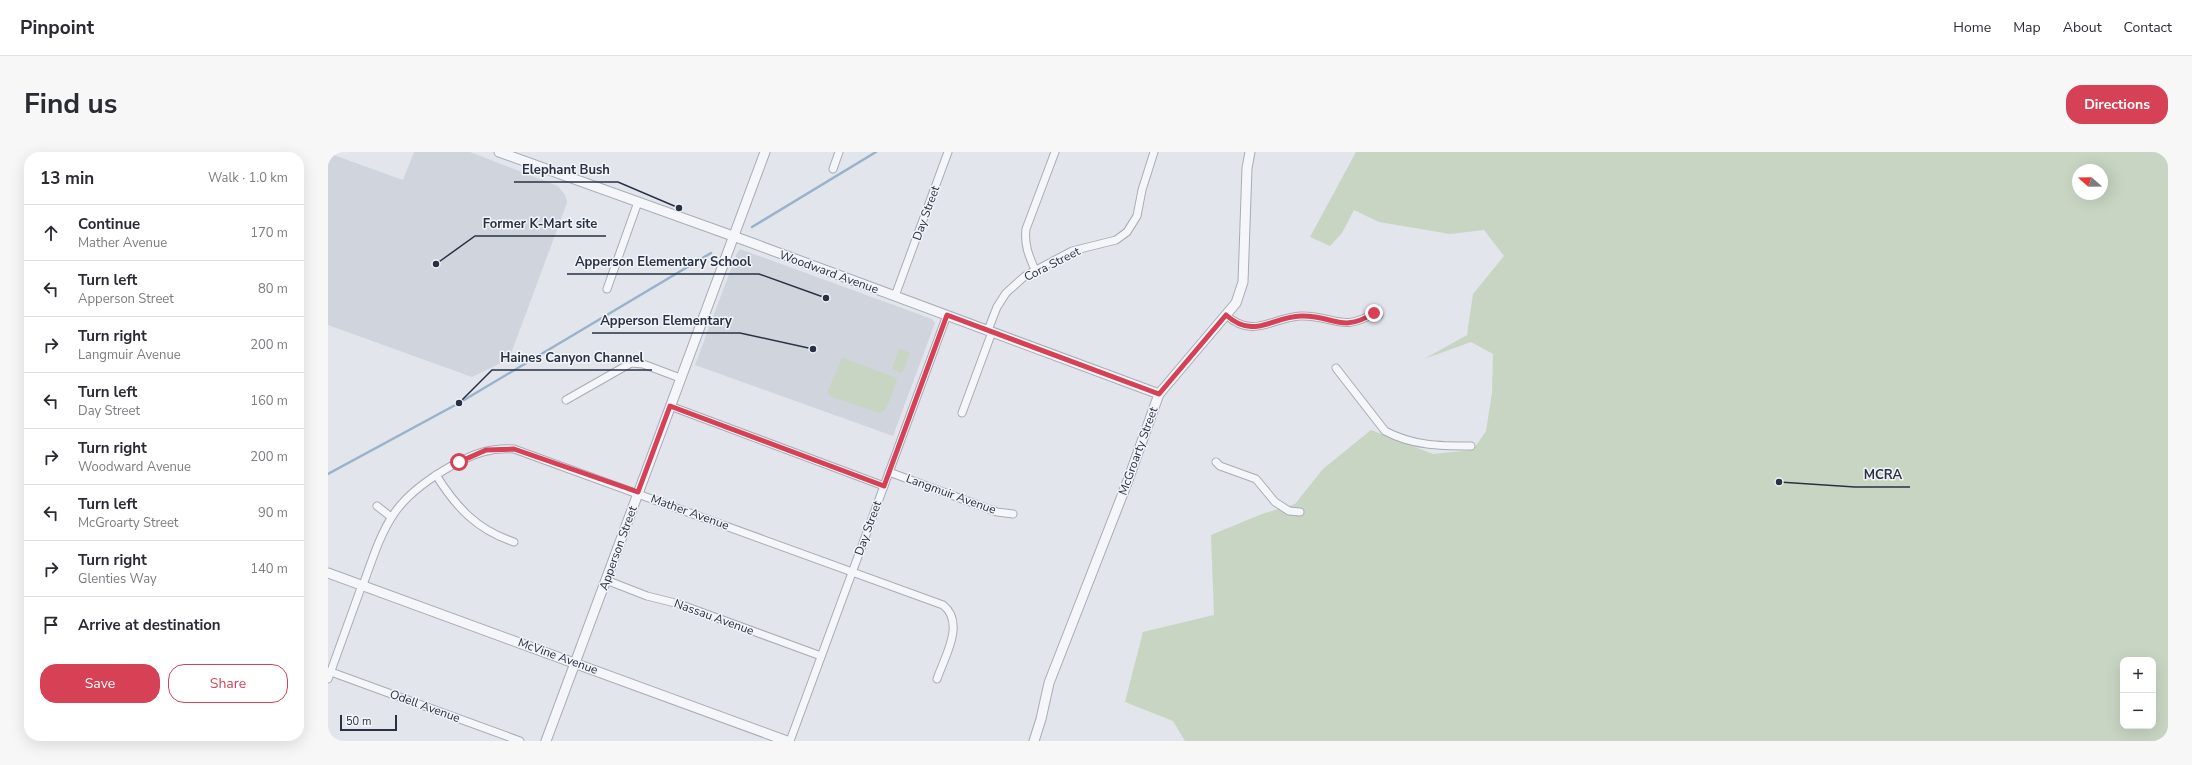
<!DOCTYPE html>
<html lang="en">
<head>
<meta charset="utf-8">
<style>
  :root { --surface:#fff; --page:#f7f7f7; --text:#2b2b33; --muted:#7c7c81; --line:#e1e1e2; --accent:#d64155 }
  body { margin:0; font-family:"Nunito Sans",sans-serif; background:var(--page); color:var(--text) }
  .controls { position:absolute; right:12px; bottom:12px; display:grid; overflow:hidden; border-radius:8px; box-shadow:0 4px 16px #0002 }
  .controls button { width:36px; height:36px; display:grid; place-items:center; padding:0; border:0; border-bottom:1px solid var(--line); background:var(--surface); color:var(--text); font:20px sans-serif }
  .compass { position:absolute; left:1744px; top:12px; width:36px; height:36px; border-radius:50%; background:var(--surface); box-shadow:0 4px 16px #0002; rotate:290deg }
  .scale { position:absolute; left:12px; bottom:10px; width:57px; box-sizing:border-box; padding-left:4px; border:2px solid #293244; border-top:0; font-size:11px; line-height:14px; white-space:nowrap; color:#293244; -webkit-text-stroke:3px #f2f4f8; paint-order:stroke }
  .stop { position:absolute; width:12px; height:12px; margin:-9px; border:3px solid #d64155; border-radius:50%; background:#fff }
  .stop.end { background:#d64155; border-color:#fff; box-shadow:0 1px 4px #0008 }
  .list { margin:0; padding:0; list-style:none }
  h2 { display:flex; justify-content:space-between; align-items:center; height:52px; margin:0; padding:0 16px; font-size:17px }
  h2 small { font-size:13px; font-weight:400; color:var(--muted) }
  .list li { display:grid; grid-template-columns:26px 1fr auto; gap:12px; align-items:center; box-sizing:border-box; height:56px; padding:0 16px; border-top:1px solid var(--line) }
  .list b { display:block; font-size:15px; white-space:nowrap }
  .list p { margin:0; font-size:13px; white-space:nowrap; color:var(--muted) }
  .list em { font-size:13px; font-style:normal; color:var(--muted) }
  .actions { display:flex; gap:8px; padding:12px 16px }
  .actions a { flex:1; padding:9px 0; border:1px solid var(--accent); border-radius:16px; text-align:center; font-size:14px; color:var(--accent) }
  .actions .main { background:var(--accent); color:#fff }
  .icon { flex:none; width:22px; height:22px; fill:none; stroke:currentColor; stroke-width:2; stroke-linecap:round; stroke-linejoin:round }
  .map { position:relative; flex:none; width:1840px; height:589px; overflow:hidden; border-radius:16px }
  header { display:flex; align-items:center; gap:24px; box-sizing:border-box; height:56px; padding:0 20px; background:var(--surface); border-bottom:1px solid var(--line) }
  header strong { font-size:19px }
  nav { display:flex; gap:22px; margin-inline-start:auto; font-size:14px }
  .intro { display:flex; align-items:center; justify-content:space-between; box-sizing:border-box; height:96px; padding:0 24px }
  h1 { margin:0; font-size:28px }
  .button { padding:10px 18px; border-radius:16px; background:var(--accent); color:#fff; font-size:14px; font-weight:700 }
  main { display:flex; gap:24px; padding:0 24px }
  aside { flex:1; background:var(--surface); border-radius:16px; box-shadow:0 4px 16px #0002 }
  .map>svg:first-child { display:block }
  .built { fill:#d0d4dd }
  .green { fill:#c7d5c2; fill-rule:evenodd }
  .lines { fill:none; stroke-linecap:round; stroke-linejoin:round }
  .stream { stroke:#9bb2cd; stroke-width:2.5 }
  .minor-casing { stroke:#a7acb6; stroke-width:9 }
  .tertiary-casing { stroke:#a7acb6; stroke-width:11 }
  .minor { stroke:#f5f6f9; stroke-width:7 }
  .tertiary { stroke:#f5f6f9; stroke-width:9 }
  .route { stroke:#d64155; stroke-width:5 }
  .labels { text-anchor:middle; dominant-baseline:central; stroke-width:3; stroke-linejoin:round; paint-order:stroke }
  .street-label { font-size:12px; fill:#293244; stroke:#f2f4f8 }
  .leader { fill:none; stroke:#293244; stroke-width:1.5 }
  .callout-dot { fill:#293244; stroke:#f2f4f8; stroke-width:1.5 }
  .callout-label { font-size:13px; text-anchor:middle; font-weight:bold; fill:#293244; stroke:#f2f4f8; stroke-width:3; stroke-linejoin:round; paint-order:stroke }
</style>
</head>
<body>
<header>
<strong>Pinpoint</strong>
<nav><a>Home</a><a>Map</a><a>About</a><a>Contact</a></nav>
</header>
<div class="intro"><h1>Find us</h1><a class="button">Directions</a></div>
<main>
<aside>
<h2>13 min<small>Walk · 1.0 km</small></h2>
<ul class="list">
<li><svg class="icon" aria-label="ahead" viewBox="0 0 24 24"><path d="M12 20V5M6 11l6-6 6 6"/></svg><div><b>Continue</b><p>Mather Avenue</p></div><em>170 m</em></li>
<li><svg class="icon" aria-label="left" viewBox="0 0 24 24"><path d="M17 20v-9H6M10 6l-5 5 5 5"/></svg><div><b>Turn left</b><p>Apperson Street</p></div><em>80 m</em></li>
<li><svg class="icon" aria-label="right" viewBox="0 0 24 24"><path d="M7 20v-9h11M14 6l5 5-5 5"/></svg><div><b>Turn right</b><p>Langmuir Avenue</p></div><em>200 m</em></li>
<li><svg class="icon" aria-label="left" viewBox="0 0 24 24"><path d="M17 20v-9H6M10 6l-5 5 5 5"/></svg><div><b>Turn left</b><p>Day Street</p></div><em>160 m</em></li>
<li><svg class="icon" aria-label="right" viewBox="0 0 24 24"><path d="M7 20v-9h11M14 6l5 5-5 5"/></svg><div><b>Turn right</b><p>Woodward Avenue</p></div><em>200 m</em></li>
<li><svg class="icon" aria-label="left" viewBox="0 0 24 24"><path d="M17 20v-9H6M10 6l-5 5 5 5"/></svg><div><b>Turn left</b><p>McGroarty Street</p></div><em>90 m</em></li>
<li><svg class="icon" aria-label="right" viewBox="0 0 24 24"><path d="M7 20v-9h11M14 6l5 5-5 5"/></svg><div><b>Turn right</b><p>Glenties Way</p></div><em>140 m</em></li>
<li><svg class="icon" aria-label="arrive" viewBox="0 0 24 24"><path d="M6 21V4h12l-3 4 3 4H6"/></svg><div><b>Arrive at destination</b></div></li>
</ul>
<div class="actions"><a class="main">Save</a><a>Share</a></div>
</aside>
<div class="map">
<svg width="1840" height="589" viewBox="0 0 1840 589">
  <rect width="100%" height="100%" fill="#e2e5eb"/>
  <g class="built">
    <path d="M86 0H142L230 34 237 43 239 51 181 207 144 225 0 173V1L75 28Z"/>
    <path d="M412 97 604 167 607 171 565 284 367 213 409 101Z"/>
  </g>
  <g class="green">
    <path d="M1028 0H1840V589H857L845 569 797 550 815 480 886 463 883 383 934 362 967 352 995 317 1043 278 1105 302 1145 298 1158 279 1164 241 1165 202 1143 190 1096 207 1139 183 1145 142 1176 104 1156 78 1122 82 1051 70 1026 58 1014 81 1002 94 982 85ZM1750 18H1774V42H1750ZM1795 508H1825V574H1795Z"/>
    <path d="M571 197 582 201 574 221 564 217Z"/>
    <path d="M514 206 567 225 569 228 558 257 552 261 502 244 500 239Z"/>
  </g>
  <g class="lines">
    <g class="stream">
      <path d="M424 75 548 0"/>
      <path d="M0 322 131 251 383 101"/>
    </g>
    <g class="minor-casing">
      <g id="minor">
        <path d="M505 17 511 0"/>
        <path d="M707 118C701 104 696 93 698 77L727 0"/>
        <path d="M279 137 310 50"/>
        <path d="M567 144 620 0"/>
        <path d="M898 163C926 188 944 165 973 164 1005 163 1014 181 1046 161L1051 163"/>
        <path d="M660 178 669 155 678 141 697 124 744 99 788 88 799 80 809 64 814 38 826 0"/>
        <path d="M1008 216 1057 279C1085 294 1113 294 1143 294"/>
        <path d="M238 248 303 211 315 212 352 226"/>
        <path d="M342 254 556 334"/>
        <path d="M634 261 664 180"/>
        <path d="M888 310 892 314 928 327 947 350 961 359 972 360"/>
        <path d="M561 320 669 360 685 362"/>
        <path d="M108 323C128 355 149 378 186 390"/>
        <path d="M49 354 63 365"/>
        <path d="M278 428 319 444 351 452 493 504"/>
        <path d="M35 433C57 371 64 347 125 313 145 302 163 295 186 297L615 453C638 471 616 506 609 527"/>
        <path d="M3 520 192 589"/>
        <path d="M0 527 34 433"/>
        <path d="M462 589 619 163"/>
      </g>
    </g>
    <g class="tertiary-casing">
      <g id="tertiary">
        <path d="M171 0 416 88 831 242"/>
        <path d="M0 421 459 589"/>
        <path d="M218 589 437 0"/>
        <path d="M706 589 713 567 721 531 799 331 831 242 908 151 915 130 919 16 922 0"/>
      </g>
    </g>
    <use href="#minor" class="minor"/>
    <use href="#tertiary" class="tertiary"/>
  </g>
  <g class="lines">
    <path class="route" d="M131 310 158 298 186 297 310 340 342 254 556 334 619 163 831 242 898 163C926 188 943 165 973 164 1006 163 1013 182 1046 161"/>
  </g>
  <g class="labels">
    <g class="street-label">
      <text transform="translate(598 61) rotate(-70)">Day Street</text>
      <text transform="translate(724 112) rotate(-27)">Cora Street</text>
      <text transform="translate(501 120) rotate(20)">Woodward Avenue</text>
      <text transform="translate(810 299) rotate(-70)">McGroarty Street</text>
      <text transform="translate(623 342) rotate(20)">Langmuir Avenue</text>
      <text transform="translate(362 360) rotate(20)">Mather Avenue</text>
      <text transform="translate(540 376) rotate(-70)">Day Street</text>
      <text transform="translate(290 396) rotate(-70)">Apperson Street</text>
      <text transform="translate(386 465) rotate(20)">Nassau Avenue</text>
      <text transform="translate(230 504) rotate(20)">McVine Avenue</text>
      <text transform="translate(97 554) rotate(20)">Odell Avenue</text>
    </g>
  </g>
  <path class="leader" d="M351 56L290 30H186M108 112L147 84H278M498 146L431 122H239M485 197L412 181H264M131 251L164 218H324M1451 330L1527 335H1582"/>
  <g class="callout-dot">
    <circle cx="351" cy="56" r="4"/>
    <circle cx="108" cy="112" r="4"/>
    <circle cx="498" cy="146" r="4"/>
    <circle cx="485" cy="197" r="4"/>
    <circle cx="131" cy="251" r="4"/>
    <circle cx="1451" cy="330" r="4"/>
  </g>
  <g class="callout-label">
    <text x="238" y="22">Elephant Bush</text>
    <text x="212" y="76">Former K-Mart site</text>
    <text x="335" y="114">Apperson Elementary School</text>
    <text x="338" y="173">Apperson Elementary</text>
    <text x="244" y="210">Haines Canyon Channel</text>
    <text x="1555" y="327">MCRA</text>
  </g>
</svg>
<div class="controls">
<button>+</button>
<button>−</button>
</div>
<svg class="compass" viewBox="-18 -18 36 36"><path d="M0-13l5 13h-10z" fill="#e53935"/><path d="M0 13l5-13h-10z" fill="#7c7c81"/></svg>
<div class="scale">50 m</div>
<div class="stop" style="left:131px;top:310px"></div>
<div class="stop end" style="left:1046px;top:161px"></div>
</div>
</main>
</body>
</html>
